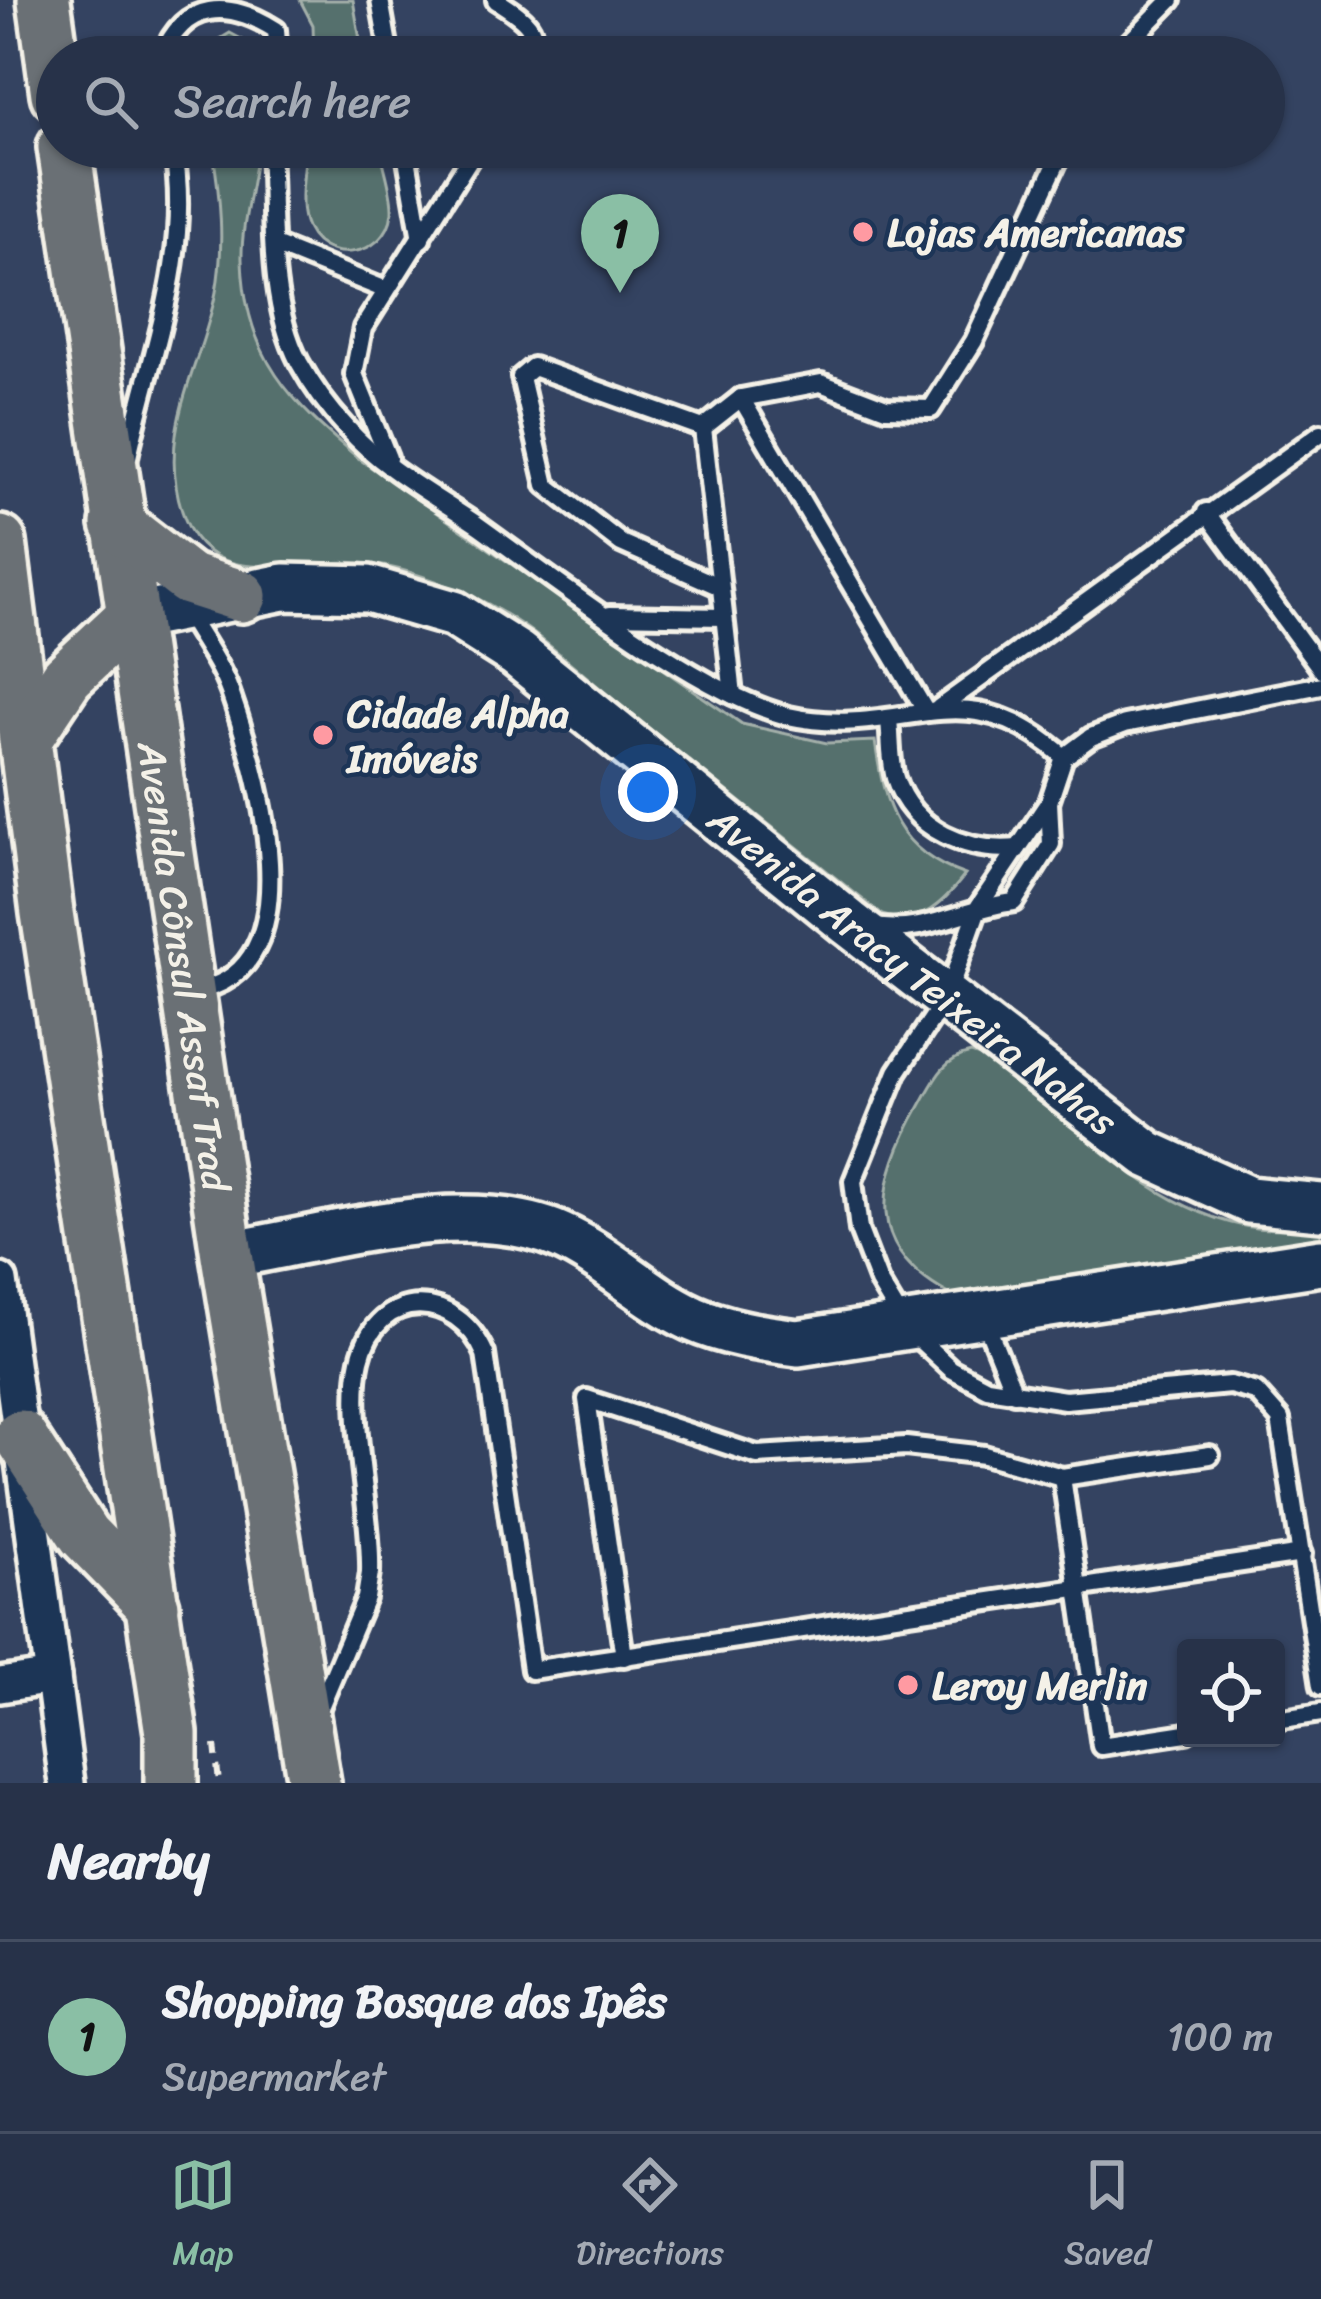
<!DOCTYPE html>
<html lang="en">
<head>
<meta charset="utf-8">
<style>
  :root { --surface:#273249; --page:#333e53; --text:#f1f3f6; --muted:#a4aab4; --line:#434d61; --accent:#8abfa5 }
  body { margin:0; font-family:Sriracha,sans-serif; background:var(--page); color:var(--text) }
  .controls { position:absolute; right:36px; bottom:36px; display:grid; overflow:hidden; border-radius:12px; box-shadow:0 3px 9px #0004 }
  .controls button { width:108px; height:108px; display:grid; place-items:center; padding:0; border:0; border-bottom:3px solid var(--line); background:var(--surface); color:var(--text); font:60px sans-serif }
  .you { position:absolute; left:648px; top:792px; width:42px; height:42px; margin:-30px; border:9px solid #fff; border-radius:50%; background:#1a73e8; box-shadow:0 0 0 18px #1a73e833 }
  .badge { display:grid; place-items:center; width:78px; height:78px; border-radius:50%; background:var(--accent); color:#111; font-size:39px; font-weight:700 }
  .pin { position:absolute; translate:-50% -99px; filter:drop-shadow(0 3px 6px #0008) }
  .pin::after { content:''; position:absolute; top:63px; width:42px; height:36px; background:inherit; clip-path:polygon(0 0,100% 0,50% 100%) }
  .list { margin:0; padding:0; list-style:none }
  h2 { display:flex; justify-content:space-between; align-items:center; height:156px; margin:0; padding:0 48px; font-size:51px }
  h2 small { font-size:39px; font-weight:400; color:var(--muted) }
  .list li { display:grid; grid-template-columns:78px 1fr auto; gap:36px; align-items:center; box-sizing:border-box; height:192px; padding:0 48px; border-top:3px solid var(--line) }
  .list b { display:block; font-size:45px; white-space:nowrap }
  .list p { margin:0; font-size:39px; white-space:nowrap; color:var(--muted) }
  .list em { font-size:39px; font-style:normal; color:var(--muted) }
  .icon { flex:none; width:66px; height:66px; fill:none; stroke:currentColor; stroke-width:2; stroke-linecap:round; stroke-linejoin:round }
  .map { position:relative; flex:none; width:1321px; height:1783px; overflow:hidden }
  .search { position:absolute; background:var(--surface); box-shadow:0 3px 9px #0004; left:36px; right:36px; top:36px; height:132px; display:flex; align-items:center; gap:30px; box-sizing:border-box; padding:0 42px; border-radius:66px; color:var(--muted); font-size:45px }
  .sheet { height:348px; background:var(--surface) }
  nav { display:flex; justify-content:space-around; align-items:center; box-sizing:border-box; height:168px; border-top:3px solid var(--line); background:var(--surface); font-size:33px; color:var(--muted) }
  nav a { display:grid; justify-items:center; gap:6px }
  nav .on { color:var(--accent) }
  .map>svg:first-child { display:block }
  .green { fill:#546f6d; stroke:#a4b0aa; stroke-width:3 }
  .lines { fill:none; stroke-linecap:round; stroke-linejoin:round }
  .lane-casing { stroke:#f4f1e8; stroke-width:26 }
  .street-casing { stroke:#f4f1e8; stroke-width:42 }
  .secondary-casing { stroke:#f4f1e8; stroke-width:54 }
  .primary-casing { stroke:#f4f1e8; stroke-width:60 }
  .path { stroke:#f4f1e8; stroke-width:6; stroke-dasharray:12 9; stroke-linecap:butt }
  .lane { stroke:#1d3557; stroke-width:16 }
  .street { stroke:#1d3557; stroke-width:33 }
  .secondary { stroke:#1d3557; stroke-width:45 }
  .primary { stroke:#6b7074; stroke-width:51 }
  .poi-dot { fill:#ff9aa2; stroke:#1d3557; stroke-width:4.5 }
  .labels { text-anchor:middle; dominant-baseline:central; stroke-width:9; stroke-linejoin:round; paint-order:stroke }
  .poi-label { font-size:39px; font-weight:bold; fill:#f4f1e8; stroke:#1d3557; text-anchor:start }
  .street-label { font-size:39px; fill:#f4f1e8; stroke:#1d3557 }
</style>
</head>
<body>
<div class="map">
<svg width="1321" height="1783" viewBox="0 0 1321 1783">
  <rect width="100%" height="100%" fill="#344361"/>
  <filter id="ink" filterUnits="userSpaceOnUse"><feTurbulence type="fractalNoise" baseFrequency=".00833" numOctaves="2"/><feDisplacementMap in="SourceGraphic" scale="24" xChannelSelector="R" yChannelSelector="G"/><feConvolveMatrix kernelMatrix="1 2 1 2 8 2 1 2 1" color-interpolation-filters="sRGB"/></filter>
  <g filter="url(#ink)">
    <g class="green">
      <path d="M300 0H353L363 57H314L313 25Z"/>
      <path d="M230 33 260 49V57H201L205 48Z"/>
      <path d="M212 147H257C254 184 241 223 242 260 245 357 290 402 362 461L742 724 827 743 875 741C884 807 897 851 965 875 945 901 919 929 882 915 795 845 708 775 620 705 569 663 520 614 458 590 427 577 396 566 362 563 295 556 209 596 182 511 156 430 201 368 216 292 225 244 220 194 212 147Z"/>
      <path d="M306 147H380C383 166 393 192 392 212 388 259 318 268 305 222 298 201 305 169 306 147Z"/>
      <path d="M971 1053 995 1061C1070 1121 1156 1215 1256 1228 1277 1230 1300 1228 1321 1229V1250L957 1298C862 1252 875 1184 921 1104 934 1081 942 1059 971 1053Z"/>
    </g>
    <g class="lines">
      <g class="lane-casing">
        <g id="lane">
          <path d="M380 0 390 57"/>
          <path d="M496 0C520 16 541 26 532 57"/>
          <path d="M162 57C184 0 229 0 276 30L278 57"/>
          <path d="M1115 57 1171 0"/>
          <path d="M270 147C274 216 267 300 299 362 311 384 330 410 347 428 382 468 435 496 479 526 555 580 702 696 788 716 904 742 962 665 1064 757"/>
          <path d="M405 147 421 239"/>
          <path d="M277 246 386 290"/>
          <path d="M741 398 926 712"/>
          <path d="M703 428 741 398 821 383 886 408 931 409 974 341 1064 147"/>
          <path d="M703 428 533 367 521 377 546 485 621 543 718 586"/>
          <path d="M703 428 733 695"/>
          <path d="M128 457C150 354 193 253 173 147"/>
          <path d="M388 458 354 374 363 328 477 147"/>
          <path d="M1206 512 1321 669"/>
          <path d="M185 611C200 637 220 664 230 692 257 769 319 972 194 991"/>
          <path d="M610 615 723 617"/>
          <path d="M1321 685 1125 724 1091 737 1064 757 1049 802 979 906 946 998 897 1072 853 1181 859 1230 879 1282 906 1327 951 1369 987 1388 1065 1400 1230 1385 1256 1392 1280 1419 1321 1686"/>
          <path d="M939 708 1321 433"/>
          <path d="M889 720C891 738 890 761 895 778 912 831 969 853 1018 848"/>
          <path d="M874 927C925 935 965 908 1014 902L1051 844 1049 802"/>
          <path d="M983 1316 1014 1393"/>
          <path d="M1062 1477 1101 1746 1186 1733"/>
          <path d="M624 1657 587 1399 757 1455 906 1446 984 1455 1062 1477 1210 1455"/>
          <path d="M318 1712 366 1598 370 1573C372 1511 347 1416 360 1360 377 1287 457 1289 485 1354L531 1670 1302 1554"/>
          <path d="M1276 1720 1321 1713"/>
        </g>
      </g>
      <g class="street-casing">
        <g id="street">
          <path d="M0 1281 67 1783"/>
          <path d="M0 1685 53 1677"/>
        </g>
      </g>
      <g class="secondary-casing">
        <g id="secondary">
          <path id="s1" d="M130 618 284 587 368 589 454 614 517 654 849 923 1148 1154 1249 1200 1321 1207"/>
          <path d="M227 1255C324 1239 467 1195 560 1236 607 1257 645 1296 692 1318 726 1333 760 1338 798 1343L1321 1262"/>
        </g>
      </g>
      <g class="primary-casing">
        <g id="primary">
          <path d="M44 0 57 94"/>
          <path id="s2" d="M64 147 227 1255 314 1783"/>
          <path d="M117 524 188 579 241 596"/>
          <path d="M0 542 47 913 171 1733V1783"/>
          <path d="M25 740 67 677 130 618"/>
          <path d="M20 1436 84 1535 153 1606"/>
        </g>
      </g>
      <path class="path" d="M215 1745 219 1783"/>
      <use href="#lane" class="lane"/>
      <use href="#street" class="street"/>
      <use href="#secondary" class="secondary"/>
      <use href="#primary" class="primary"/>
    </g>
  </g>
  <g class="poi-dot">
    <circle cx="863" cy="232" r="12"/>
    <circle cx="323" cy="735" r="12"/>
    <circle cx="908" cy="1685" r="12"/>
  </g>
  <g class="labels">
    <g class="poi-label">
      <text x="887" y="232">Lojas Americanas</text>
      <text x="347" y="713">Cidade Alpha<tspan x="347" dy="45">Imóveis</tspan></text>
      <text x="932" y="1685">Leroy Merlin</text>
    </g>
    <g class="street-label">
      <text stroke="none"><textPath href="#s2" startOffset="828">Avenida Cônsul Assaf Trad</textPath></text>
      <text stroke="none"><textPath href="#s1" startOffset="912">Avenida Aracy Teixeira Nahas</textPath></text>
    </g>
  </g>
</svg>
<div class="controls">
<button><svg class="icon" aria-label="locate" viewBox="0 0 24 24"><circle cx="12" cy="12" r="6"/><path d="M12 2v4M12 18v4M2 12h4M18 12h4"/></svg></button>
</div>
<div class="you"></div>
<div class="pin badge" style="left:620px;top:293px">1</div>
<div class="search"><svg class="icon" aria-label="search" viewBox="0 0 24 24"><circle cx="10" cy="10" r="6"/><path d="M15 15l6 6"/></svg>Search here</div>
</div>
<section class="sheet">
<h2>Nearby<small></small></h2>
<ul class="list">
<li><span class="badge">1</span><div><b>Shopping Bosque dos Ipês</b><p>Supermarket</p></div><em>100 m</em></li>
</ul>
</section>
<nav>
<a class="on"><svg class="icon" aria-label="map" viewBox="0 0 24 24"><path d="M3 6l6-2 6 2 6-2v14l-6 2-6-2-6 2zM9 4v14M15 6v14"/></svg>Map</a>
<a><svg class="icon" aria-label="directions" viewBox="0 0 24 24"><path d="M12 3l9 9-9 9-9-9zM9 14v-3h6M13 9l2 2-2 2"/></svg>Directions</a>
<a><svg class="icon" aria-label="saved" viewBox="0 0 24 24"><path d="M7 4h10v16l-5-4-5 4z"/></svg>Saved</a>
</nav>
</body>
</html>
